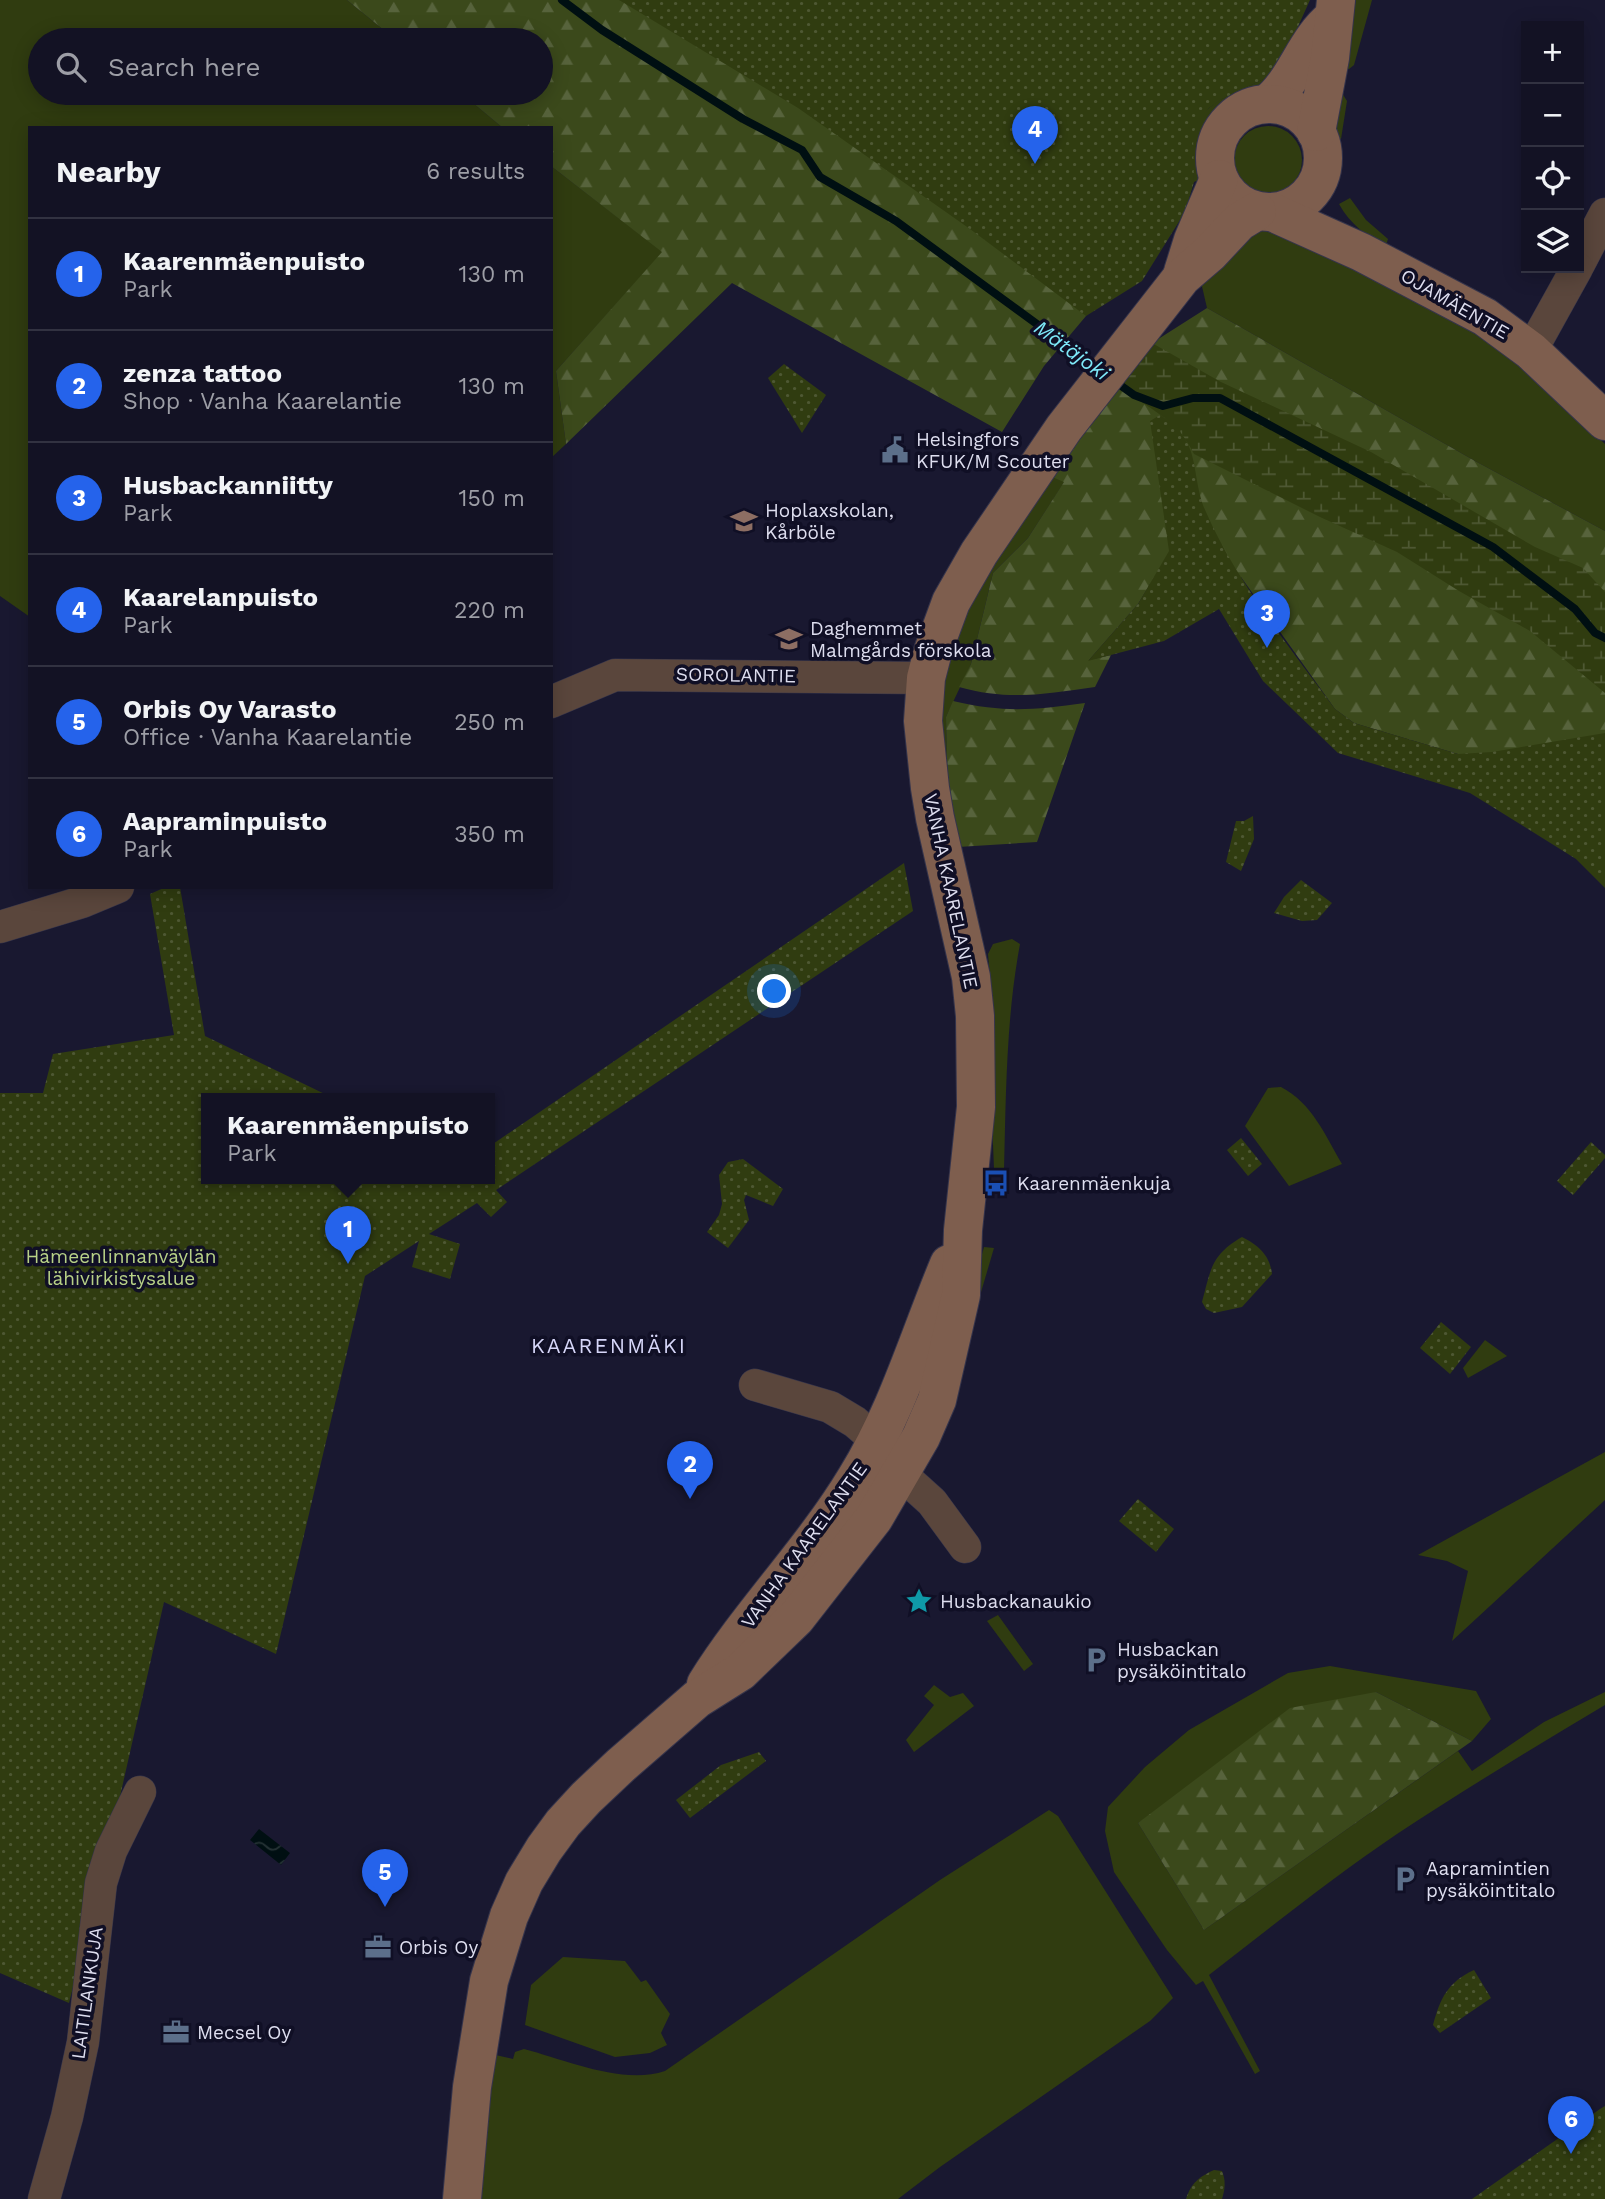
<!DOCTYPE html>
<html lang="en">
<head>
<meta charset="utf-8">
<style>
  :root { --surface:#131224; --page:#202031; --text:#f1f3f6; --muted:#9d9ea6; --line:#323241; --accent:#2563eb }
  body { margin:0; font-family:"Work Sans",sans-serif; background:var(--page); color:var(--text) }
  .controls { position:absolute; right:21px; top:21px; display:grid; overflow:hidden; border-radius:0px; box-shadow:0 4px 18px #0003 }
  .controls button { width:63px; height:63px; display:grid; place-items:center; padding:0; border:0; border-bottom:2px solid var(--line); background:var(--surface); color:var(--text); font:35px sans-serif }
  .you { position:absolute; left:775px; top:992px; width:24px; height:24px; margin:-18px; border:5px solid #fff; border-radius:50%; background:#1a73e8; box-shadow:0 0 0 10px #1a73e833 }
  .badge { display:grid; place-items:center; width:46px; height:46px; border-radius:50%; background:var(--accent); color:#fff; font-size:23px; font-weight:700 }
  .pin { position:absolute; translate:-50% -58px; filter:drop-shadow(0 2px 4px #0008) }
  .pin::after { content:''; position:absolute; top:37px; width:24px; height:21px; background:inherit; clip-path:polygon(0 0,100% 0,50% 100%) }
  .popup { position:absolute; left:201px; top:1093px; width:294px; height:91px; box-sizing:border-box; display:grid; place-content:center; border-radius:0px; background:var(--surface); filter:drop-shadow(0 2px 5px #0005); font-size:23px; white-space:nowrap; color:var(--muted) }
  .popup b { font-size:26px; color:var(--text) }
  .popup::after { content:''; position:absolute; left:50%; top:100%; margin-left:-14px; border:14px solid transparent; border-top-color:var(--surface) }
  .list { margin:0; padding:0; list-style:none }
  h2 { display:flex; justify-content:space-between; align-items:center; height:91px; margin:0; padding:0 28px; font-size:30px }
  h2 small { font-size:23px; font-weight:400; color:var(--muted) }
  .list li { display:grid; grid-template-columns:46px 1fr auto; gap:21px; align-items:center; box-sizing:border-box; height:112px; padding:0 28px; border-top:2px solid var(--line) }
  .list b { display:block; font-size:26px; white-space:nowrap }
  .list p { margin:0; font-size:23px; white-space:nowrap; color:var(--muted) }
  .list em { font-size:23px; font-style:normal; color:var(--muted) }
  .icon { flex:none; width:38px; height:38px; fill:none; stroke:currentColor; stroke-width:2; stroke-linecap:round; stroke-linejoin:round }
  .map { position:relative; flex:none; width:1605px; height:2199px; overflow:hidden }
  .search { position:absolute; background:var(--surface); box-shadow:0 4px 18px #0003; left:28px; top:28px; width:525px; height:77px; display:flex; align-items:center; gap:18px; box-sizing:border-box; padding:0 24px; border-radius:38px; color:var(--muted); font-size:26px }
  .panel { position:absolute; background:var(--surface); box-shadow:0 4px 18px #0003; left:28px; top:126px; width:525px; height:763px; border-radius:0px }
  .map>svg:first-child { display:block }
  .green { fill:#303c10 }
  .forest { fill:url(#forest-firs) }
  .wetland { fill:url(#wetland-marsh) }
  .park { fill:url(#park-dots) }
  .water { fill:url(#water-waves) }
  .lines { fill:none; stroke-linecap:round; stroke-linejoin:round }
  .stream { stroke:#000f12; stroke-width:8 }
  .street-casing { stroke:#35344b; stroke-width:33 }
  .secondary-casing { stroke:#35344b; stroke-width:40 }
  .street { stroke:#5a463c; stroke-width:32 }
  .secondary { stroke:#7e5e4e; stroke-width:38 }
  .labels { text-anchor:middle; dominant-baseline:central; stroke-width:7; stroke-linejoin:round; paint-order:stroke }
  .street-label { font-size:19px; fill:#dedeef; stroke:#100f25 }
  .poi-label { font-size:19px; fill:#dedeef; stroke:#100f25; text-anchor:start }
  .park-label { font-size:19px; fill:#b8d187; stroke:#100f25 }
  .water-label { font-size:21px; font-style:italic; fill:#7ee9f9; stroke:#100f25 }
  .neighbourhood-label { font-size:21px; letter-spacing:2px; fill:#d6d6f8; stroke:#100f25 }
</style>
</head>
<body>
<div class="map">
<svg width="1605" height="2199" viewBox="0 0 1605 2199">
  <defs>
    <pattern id="forest-firs" width="22" height="20" patternUnits="userSpaceOnUse" patternTransform="scale(1.75)"><rect width="22" height="20" fill="#3b491b"/><path d="M5 1l3.5 6h-7zM16 11l3.5 6h-7z" fill="#57633c"/></pattern>
    <pattern id="wetland-marsh" width="20" height="14" patternUnits="userSpaceOnUse" patternTransform="scale(1.75)"><rect width="20" height="14" fill="#303c10"/><path d="M1 5h8M5 5V1M11 12h8M15 12V8" fill="none" stroke="#4e5833"/></pattern>
    <pattern id="park-dots" width="8" height="8" patternUnits="userSpaceOnUse" patternTransform="scale(1.75)"><rect width="8" height="8" fill="#303c10"/><path d="M2 2h.1M6 6h.1" fill="none" stroke="#4e5833" stroke-width="1.8" stroke-linecap="round"/></pattern>
    <pattern id="water-waves" width="16" height="10" patternUnits="userSpaceOnUse" patternTransform="scale(1.75)"><rect width="16" height="10" fill="#000f12"/><path d="M0 5q4-4 8 0t8 0" fill="none" stroke="#253235"/></pattern>
  </defs>
  <rect width="100%" height="100%" fill="#191830"/>
  <g class="green">
    <path d="M0 0H347L396 40H40V93H461L503 128H30V617L0 596Z"/>
    <path d="M1356 0H1372L1354 65 1349 69 1340 68Z"/>
    <path d="M1269 76 1267 88C1219 108 1196 122 1203 178L1194 182C1193 167 1189 148 1193 133 1202 99 1243 91 1269 76Z"/>
    <path d="M1342 93 1347 101 1341 139 1330 135Z"/>
    <circle cx="1268" cy="160" r="34"/>
    <path d="M551 166 663 252 556 371 566 444 551 458Z"/>
    <path d="M1350 198 1366 220 1388 239 1385 248C1367 236 1350 224 1339 204Z"/>
    <path d="M1262 229H1281L1474 330 1510 356 1605 444V531L1475 461 1207 308 1201 282 1225 252Z"/>
    <path d="M1050 476 1065 481 1028 538 993 573 971 664 946 717 948 805C945 777 937 741 938 714 940 627 1005 546 1050 476Z"/>
    <path d="M1012 939 1020 944C1006 1019 1006 1095 1004 1170L994 1169 991 1096 993 1011 988 954 993 944Z"/>
    <path d="M1281 1087C1312 1103 1325 1135 1342 1164L1289 1186 1245 1126 1268 1088Z"/>
    <path d="M984 1247 994 1248 969 1333 961 1330Z"/>
    <path d="M1485 1340 1507 1356 1468 1378 1463 1368Z"/>
    <path d="M1605 1452V1500L1452 1641 1468 1571 1447 1561 1418 1555Z"/>
    <path d="M998 1615 1033 1664 1024 1671 987 1621Z"/>
    <path d="M1330 1666 1476 1691 1491 1719 1472 1741 1376 1692 1138 1823 1204 1930 1458 1751 1472 1771 1544 1722 1605 1692V1705C1535 1747 1465 1789 1397 1834 1332 1878 1271 1927 1209 1975L1260 2071 1255 2074 1203 1981 1196 1985 1167 1950 1114 1872 1105 1831 1108 1807 1145 1767 1189 1730 1288 1673Z"/>
    <path d="M934 1685 950 1697 963 1693 974 1706 914 1752 906 1740 934 1705 924 1696Z"/>
    <path d="M1049 1810 1058 1816 1173 1998 1150 2021 940 2167 898 2199H478L491 2054 513 2059 515 2052 524 2049C566 2060 622 2085 665 2071L940 1880Z"/>
    <path d="M563 1957 625 1961 641 1982 646 1980 670 2014 661 2033 667 2045 650 2053 615 2057 525 2025 531 1985Z"/>
  </g>
  <g class="forest">
    <path d="M347 0H878L1093 298 1086 316 1044 366 1002 432 732 283 566 444 556 371 662 252 551 166V128H503L461 93H541V40H396Z"/>
    <path d="M1207 308 1475 461 1605 531V762L1458 754 1354 723 1335 709 1241 577 1150 584 1138 604 1089 660 1111 655 1095 687C1045 694 1009 701 959 687L971 664 993 573 1028 538 1064 482 1050 476 1152 343Z"/>
    <path d="M953 701C1004 713 1034 710 1085 703L1037 842 958 847 948 805 946 717Z"/>
    <path d="M1376 1692 1472 1741 1204 1930 1138 1823 1290 1708Z"/>
  </g>
  <path class="wetland" d="M1152 343 1221 382 1371 452 1535 547 1583 568 1605 592V693L1530 631 1459 591 1397 552 1320 517 1194 454C1178 421 1147 406 1117 387Z"/>
  <g class="park">
    <path d="M619 0H1310L1291 42 1270 76 1222 99 1209 108 1198 122 1193 134 1194 182 1185 212 1142 281 1086 316 970 229 798 108Z"/>
    <path d="M784 364 826 395 802 433 768 378Z"/>
    <path d="M1160 415C1204 442 1189 473 1206 512 1236 581 1291 649 1335 709L1354 723 1458 754 1492 752 1605 733V888L1576 859 1470 793 1338 753 1263 681 1219 609 1164 641 1088 661 1138 604 1169 551 1150 421Z"/>
    <path d="M1253 816 1254 839 1241 871 1226 862 1236 821H1244Z"/>
    <path d="M904 863 913 911 496 1190 507 1202 491 1217 477 1203 429 1234 460 1244 450 1279 412 1267 419 1241 365 1276 276 1654 164 1602 114 1823 69 2003 0 1973V1093H43L53 1054 174 1035 150 894 166 887H180L205 1036 333 1098H206V1178H490V1146Z"/>
    <path d="M1301 880 1332 903 1317 920 1302 921 1274 913 1284 897Z"/>
    <path d="M1241 1138 1262 1164 1248 1176 1227 1150Z"/>
    <path d="M1591 1142 1605 1155V1158L1573 1195 1557 1181Z"/>
    <path d="M743 1159 783 1189 773 1206 746 1195 744 1200 749 1220 728 1248 707 1232 719 1215 722 1204 719 1175 728 1162Z"/>
    <path d="M1242 1237C1258 1245 1270 1255 1272 1274L1242 1307 1214 1313 1206 1309 1202 1302C1211 1269 1211 1255 1242 1237Z"/>
    <path d="M1441 1322 1471 1347 1450 1374 1420 1348Z"/>
    <path d="M1138 1499 1174 1529 1156 1552 1119 1521Z"/>
    <path d="M759 1752 766 1761 690 1818 676 1800 721 1765Z"/>
    <path d="M1474 1970 1491 1998 1440 2033 1433 2025C1440 1998 1448 1982 1474 1970Z"/>
    <path d="M1605 2106V2199H1472L1600 2109Z"/>
    <path d="M1214 2170 1222 2171C1226 2181 1225 2189 1222 2199H1186C1191 2183 1199 2177 1214 2170Z"/>
  </g>
  <path class="water" d="M259 1829 290 1853 281 1865 250 1840Z"/>
  <g class="lines">
    <g class="stream">
      <path d="M562 0 602 30 743 119 802 150 820 177 896 221 1097 368"/>
      <path d="M1113 380 1134 395 1163 406 1193 398H1220L1493 547 1575 609 1595 633 1605 638"/>
    </g>
    <g class="street-casing">
      <g id="street">
        <path d="M1579 264 1605 214"/>
        <path d="M1531 351 1577 268"/>
        <path d="M551 702 615 675 926 678"/>
        <path d="M0 927 82 902 118 887"/>
        <path d="M755 1385 830 1407 855 1422 878 1442 901 1474 932 1502 965 1547"/>
        <path d="M44 2199 67 2117 83 2042 101 1883 111 1851 140 1792"/>
      </g>
    </g>
    <g class="secondary-casing">
      <g id="secondary">
        <path d="M1267 104C1296 81 1304 41 1333 18"/>
        <circle cx="1269" cy="158" r="54"/>
        <path d="M1316 132 1330 58 1336 0"/>
        <path d="M1272 212 1361 252 1485 317 1531 351 1605 421"/>
        <path d="M1183 272 1193 240 1219 179"/>
        <path d="M706 1684C751 1612 812 1551 856 1478 897 1412 919 1336 949 1264"/>
        <path d="M462 2199 472 2087 489 1981 509 1916 524 1882 544 1849 563 1823 586 1798 621 1765 697 1699 740 1672 796 1618 874 1518 921 1437 937 1400 961 1295 963 1230 976 1107 975 1016 971 977 935 818 930 788 923 721 926 678 933 651 951 602 979 553 1064 428 1182 277 1210 253 1239 222 1257 211"/>
      </g>
    </g>
    <use href="#street" class="street"/>
    <use href="#secondary" class="secondary"/>
  </g>
  <defs>
    <g id="civic-bare" transform="scale(2.1)"><path d="M-.6-6.5H3V-4.5H.6V-3L4-1V1h2V6H-6V1h2V-1L-.6-3ZM-1.2 2.5V6h2.4V2.5Z" fill="#5c6f8a" stroke="#100f25" stroke-width="2.5" paint-order="stroke"/></g>
    <g id="school-bare" transform="scale(2.1)"><path d="M0-5L7-2L0 1L-7-2ZM-4 1L0 2.5L4 1V4Q0 6-4 4Z" fill="#8d6e63" stroke="#100f25" stroke-width="2.5" paint-order="stroke"/></g>
    <g id="bus-bare" transform="scale(2.1)"><path d="M-5-6H5V4H4V6H2V4H-2V6H-4V4H-5ZM-3.5-4V0h7V-4ZM-3.5 1.2v1.5H-2V1.2ZM2 1.2v1.5H3.5V1.2Z" fill="#1a4fb4" stroke="#100f25" stroke-width="2.5" paint-order="stroke"/></g>
    <g id="sight-bare" transform="scale(2.1)"><path d="M0-6L1.8-2.2L6-1.7L2.9 1.2L3.7 5.4L0 3.3L-3.7 5.4L-2.9 1.2L-6-1.7L-1.8-2.2Z" fill="#0f9aa8" stroke="#100f25" stroke-width="2.5" paint-order="stroke"/></g>
    <g id="parking-bare" transform="scale(2.1)"><path d="M-3.5-5.5H1a3.5 3.5 0 0 1 0 7H-1V5.5H-3.5ZM-1-3.4V-.6H.8a1.4 1.4 0 0 0 0-2.8Z" fill="#5c6f8a" stroke="#100f25" stroke-width="2.5" paint-order="stroke"/></g>
    <g id="office-bare" transform="scale(2.1)"><path d="M-6-3h4V-5.5h4V-3h4V5H-6ZM-1-4.5V-3h2v-1.5ZM-6 0V1H6V0Z" fill="#5c6f8a" stroke="#100f25" stroke-width="2.5" paint-order="stroke"/></g>
  </defs>
  <g fill-rule="evenodd">
    <use href="#civic-bare" x="895" y="450"/>
    <use href="#school-bare" x="744" y="521"/>
    <use href="#school-bare" x="789" y="639"/>
    <use href="#bus-bare" x="996" y="1183"/>
    <use href="#sight-bare" x="919" y="1601"/>
    <use href="#parking-bare" x="1096" y="1660"/>
    <use href="#parking-bare" x="1405" y="1879"/>
    <use href="#office-bare" x="378" y="1947"/>
    <use href="#office-bare" x="176" y="2032"/>
  </g>
  <g class="labels">
    <g class="street-label">
      <text transform="translate(1455 304) rotate(30)">OJAMÄENTIE</text>
      <text transform="translate(736 675) rotate(1)">SOROLANTIE</text>
      <text transform="translate(951 891) rotate(78)">VANHA KAARELANTIE</text>
      <text transform="translate(804 1545) rotate(-54)">VANHA KAARELANTIE</text>
      <text transform="translate(87 1993) rotate(-82)">LAITILANKUJA</text>
    </g>
    <g class="poi-label">
      <text x="916" y="439">Helsingfors<tspan x="916" dy="22">KFUK/M Scouter</tspan></text>
      <text x="765" y="510">Hoplaxskolan,<tspan x="765" dy="22">Kårböle</tspan></text>
      <text x="810" y="628">Daghemmet<tspan x="810" dy="22">Malmgårds förskola</tspan></text>
      <text x="1017" y="1183">Kaarenmäenkuja</text>
      <text x="940" y="1601">Husbackanaukio</text>
      <text x="1117" y="1649">Husbackan<tspan x="1117" dy="22">pysäköintitalo</tspan></text>
      <text x="1426" y="1868">Aapramintien<tspan x="1426" dy="22">pysäköintitalo</tspan></text>
      <text x="399" y="1947">Orbis Oy</text>
      <text x="197" y="2032">Mecsel Oy</text>
    </g>
    <g class="park-label">
      <text x="121" y="1256">Hämeenlinnanväylän<tspan x="121" dy="22">lähivirkistysalue</tspan></text>
    </g>
    <g class="water-label">
      <text transform="translate(1072 350) rotate(36)">Mätäjoki</text>
    </g>
    <g class="neighbourhood-label">
      <text x="609" y="1345">KAARENMÄKI</text>
    </g>
  </g>
</svg>
<div class="controls">
<button>+</button>
<button>−</button>
<button><svg class="icon" aria-label="locate" viewBox="0 0 24 24"><circle cx="12" cy="12" r="6"/><path d="M12 2v4M12 18v4M2 12h4M18 12h4"/></svg></button>
<button><svg class="icon" aria-label="layers" viewBox="0 0 24 24"><path d="M12 4l9 5-9 5-9-5zM3 14l9 5 9-5"/></svg></button>
</div>
<div class="you"></div>
<div class="pin badge" style="left:348px;top:1264px">1</div>
<div class="popup"><b>Kaarenmäenpuisto</b>Park</div>
<div class="pin badge" style="left:690px;top:1499px">2</div>
<div class="pin badge" style="left:1267px;top:648px">3</div>
<div class="pin badge" style="left:1035px;top:164px">4</div>
<div class="pin badge" style="left:385px;top:1907px">5</div>
<div class="pin badge" style="left:1571px;top:2154px">6</div>
<div class="search"><svg class="icon" aria-label="search" viewBox="0 0 24 24"><circle cx="10" cy="10" r="6"/><path d="M15 15l6 6"/></svg>Search here</div>
<section class="panel">
<h2>Nearby<small>6 results</small></h2>
<ul class="list">
<li><span class="badge">1</span><div><b>Kaarenmäenpuisto</b><p>Park</p></div><em>130 m</em></li>
<li><span class="badge">2</span><div><b>zenza tattoo</b><p>Shop · Vanha Kaarelantie</p></div><em>130 m</em></li>
<li><span class="badge">3</span><div><b>Husbackanniitty</b><p>Park</p></div><em>150 m</em></li>
<li><span class="badge">4</span><div><b>Kaarelanpuisto</b><p>Park</p></div><em>220 m</em></li>
<li><span class="badge">5</span><div><b>Orbis Oy Varasto</b><p>Office · Vanha Kaarelantie</p></div><em>250 m</em></li>
<li><span class="badge">6</span><div><b>Aapraminpuisto</b><p>Park</p></div><em>350 m</em></li>
</ul>
</section>
</div>
</body>
</html>
